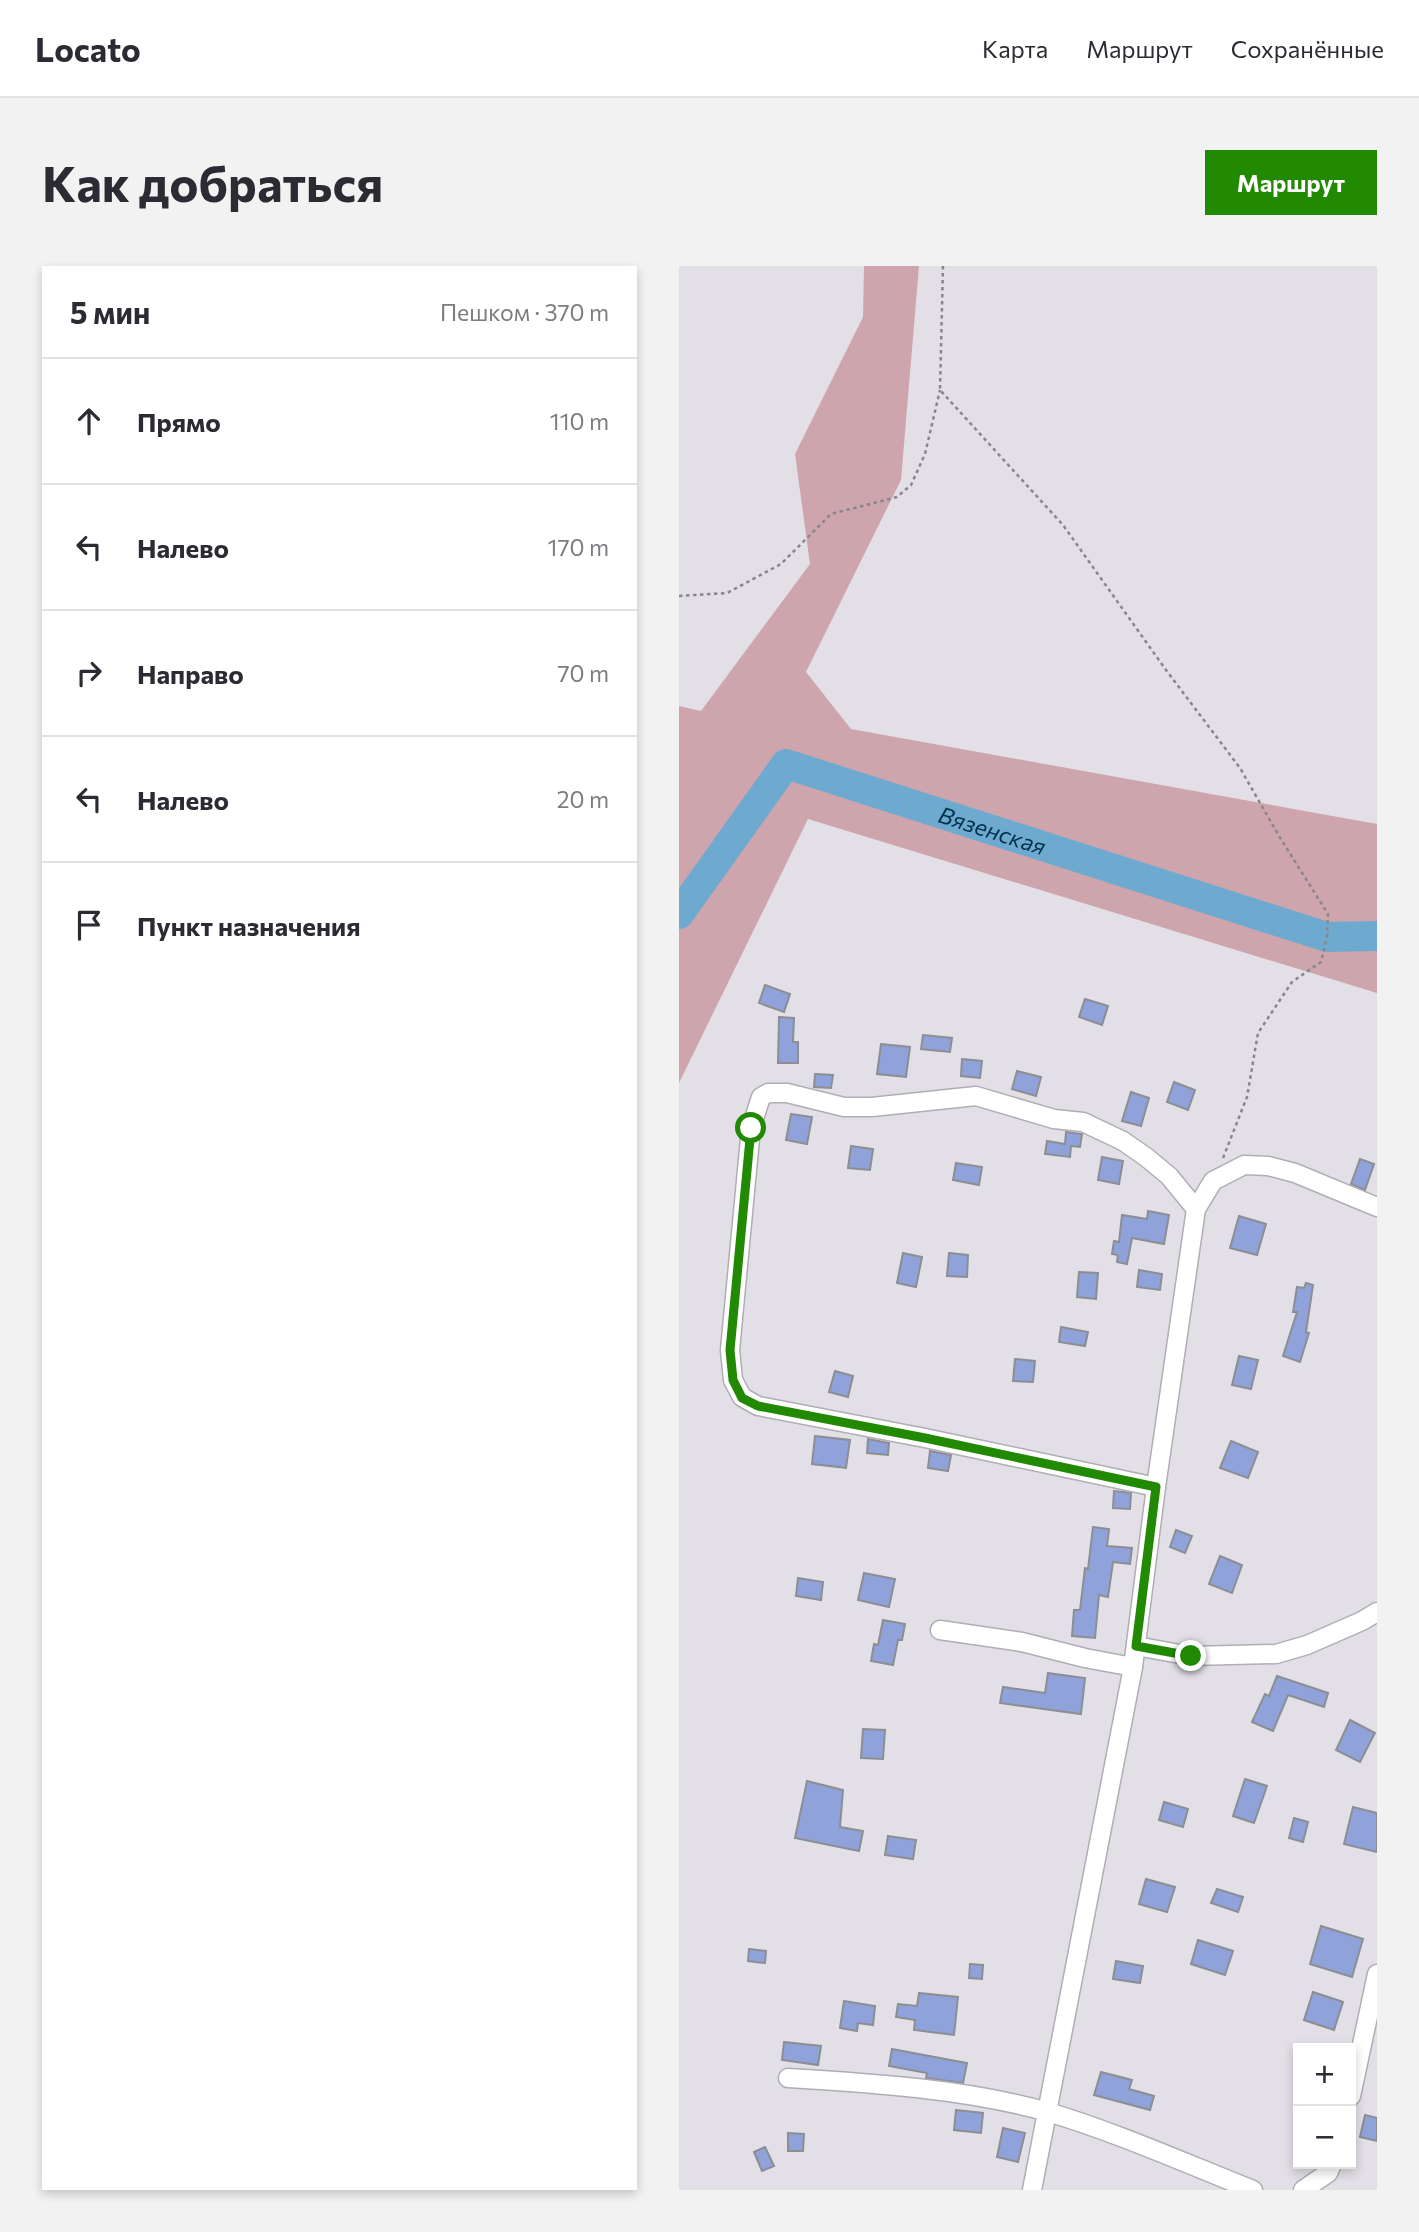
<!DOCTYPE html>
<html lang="ru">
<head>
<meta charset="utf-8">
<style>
  :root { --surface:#fff; --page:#f2f2f3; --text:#2b2b33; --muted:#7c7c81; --line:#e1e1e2; --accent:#218a02 }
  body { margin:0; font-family:Commissioner,sans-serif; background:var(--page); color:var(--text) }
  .controls { position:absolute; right:21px; bottom:21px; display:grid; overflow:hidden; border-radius:0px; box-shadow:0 4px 10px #0003 }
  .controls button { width:63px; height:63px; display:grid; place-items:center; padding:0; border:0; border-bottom:2px solid var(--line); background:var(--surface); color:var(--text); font:35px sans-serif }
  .stop { position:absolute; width:21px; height:21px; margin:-16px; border:5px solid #218a02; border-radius:50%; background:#fff }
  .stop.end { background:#218a02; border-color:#fff; box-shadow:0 2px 7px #0008 }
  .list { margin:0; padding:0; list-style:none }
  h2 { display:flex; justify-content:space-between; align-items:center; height:91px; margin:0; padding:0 28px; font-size:30px }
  h2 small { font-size:23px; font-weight:400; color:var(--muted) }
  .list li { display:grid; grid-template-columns:46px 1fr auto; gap:21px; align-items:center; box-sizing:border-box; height:126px; padding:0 28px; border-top:2px solid var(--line) }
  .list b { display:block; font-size:26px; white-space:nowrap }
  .list em { font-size:23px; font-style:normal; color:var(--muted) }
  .icon { flex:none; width:38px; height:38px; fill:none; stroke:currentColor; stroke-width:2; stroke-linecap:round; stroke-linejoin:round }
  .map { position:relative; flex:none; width:698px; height:1924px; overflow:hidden; border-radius:0px }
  header { display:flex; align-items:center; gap:42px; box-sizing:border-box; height:98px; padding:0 35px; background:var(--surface); border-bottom:2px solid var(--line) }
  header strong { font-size:33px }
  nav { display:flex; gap:38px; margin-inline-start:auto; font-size:24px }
  .intro { display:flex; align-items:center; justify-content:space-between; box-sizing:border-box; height:168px; padding:0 42px }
  h1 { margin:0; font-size:49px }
  .button { padding:18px 32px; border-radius:0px; background:var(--accent); color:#fff; font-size:24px; font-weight:700 }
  main { display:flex; gap:42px; padding:0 42px }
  aside { flex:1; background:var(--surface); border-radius:0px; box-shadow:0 4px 10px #0003 }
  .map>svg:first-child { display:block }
  .green { fill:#cfa5ad }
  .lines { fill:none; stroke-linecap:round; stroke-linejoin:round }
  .river { stroke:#6eaacf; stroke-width:30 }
  .building { fill:#8fa2d9; stroke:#8c8e94; stroke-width:2 }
  .minor-casing { stroke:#b0adb4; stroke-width:21 }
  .path { stroke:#88868b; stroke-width:2.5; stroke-dasharray:3.5 3.5; stroke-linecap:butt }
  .minor { stroke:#fff; stroke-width:18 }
  .route { stroke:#218a02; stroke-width:9 }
  .labels { text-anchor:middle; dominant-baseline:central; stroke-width:7; stroke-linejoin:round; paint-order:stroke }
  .water-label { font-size:23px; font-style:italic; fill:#00324c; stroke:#e2dfe6 }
</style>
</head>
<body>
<header>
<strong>Locato</strong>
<nav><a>Карта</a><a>Маршрут</a><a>Сохранённые</a></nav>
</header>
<div class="intro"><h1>Как добраться</h1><a class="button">Маршрут</a></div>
<main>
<aside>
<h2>5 мин<small>Пешком · 370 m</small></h2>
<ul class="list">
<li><svg class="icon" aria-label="ahead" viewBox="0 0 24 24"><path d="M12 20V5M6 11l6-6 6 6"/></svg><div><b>Прямо</b></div><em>110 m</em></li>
<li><svg class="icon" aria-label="left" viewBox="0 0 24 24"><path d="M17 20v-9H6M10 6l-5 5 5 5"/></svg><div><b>Налево</b></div><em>170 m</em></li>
<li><svg class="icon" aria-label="right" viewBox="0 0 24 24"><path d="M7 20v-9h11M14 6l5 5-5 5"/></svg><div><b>Направо</b></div><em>70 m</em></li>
<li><svg class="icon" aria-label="left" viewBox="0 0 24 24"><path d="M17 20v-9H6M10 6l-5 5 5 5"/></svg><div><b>Налево</b></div><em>20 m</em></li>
<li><svg class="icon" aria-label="arrive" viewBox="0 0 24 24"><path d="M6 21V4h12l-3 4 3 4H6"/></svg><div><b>Пункт назначения</b></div></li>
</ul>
</aside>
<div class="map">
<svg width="698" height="1924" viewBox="0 0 698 1924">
  <rect width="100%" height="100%" fill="#e2dfe6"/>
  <path class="green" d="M185 0H240L222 214 127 406 172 463 698 558V727L129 553 0 817V440L22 445 131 298 116 188 184 51Z"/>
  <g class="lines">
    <path class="river" id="s1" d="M0 648 107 498 648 671 698 670"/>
  </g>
  <g class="building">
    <path d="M86 719 111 728 105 746 80 737Z"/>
    <path d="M406 733 429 740 423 759 400 751Z"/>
    <path d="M100 751 115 752 114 776H119V797H99Z"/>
    <path d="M244 769 273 772 271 786 242 783Z"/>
    <path d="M202 778 231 781 227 811 198 808Z"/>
    <path d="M283 793 303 795 301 812 282 810Z"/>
    <path d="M338 805 362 811 357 830 333 823Z"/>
    <path d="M136 808 154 809 152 822 135 821Z"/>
    <path d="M495 816 516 824 509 844 488 836Z"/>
    <path d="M452 826 470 832 462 860 443 855Z"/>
    <path d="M112 848 133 851 128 878 107 874Z"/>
    <path d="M387 866 403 868 401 881 392 880 391 891 366 888 368 875 386 878Z"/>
    <path d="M172 880 194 883 191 904 169 902Z"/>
    <path d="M423 891 444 895 440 918 419 914Z"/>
    <path d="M681 893 695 898 686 924 672 918Z"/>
    <path d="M277 897 303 901 300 919 274 914Z"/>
    <path d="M469 945 490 949 485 978 453 972 448 998 438 996 439 989 433 988 435 975 440 976 443 949 468 953Z"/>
    <path d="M560 950 587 958 578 989 551 982Z"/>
    <path d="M224 987 243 991 237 1021 218 1017Z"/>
    <path d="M270 987 289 989 288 1011 268 1010Z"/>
    <path d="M460 1004 483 1008 481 1024 458 1021Z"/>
    <path d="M400 1006 419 1007 417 1033 398 1031Z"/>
    <path d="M627 1017 634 1019 627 1066 630 1067 621 1096 604 1090 618 1046H614L618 1021 625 1022Z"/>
    <path d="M382 1061 409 1066 406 1080 380 1076Z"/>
    <path d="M560 1090 579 1094 572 1123 553 1119Z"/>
    <path d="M336 1093 356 1095 354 1116 334 1115Z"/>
    <path d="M156 1105 174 1110 169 1131 150 1126Z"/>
    <path d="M136 1170 171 1174 167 1202 133 1198Z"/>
    <path d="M189 1173 210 1177 209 1189 188 1187Z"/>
    <path d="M552 1175 579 1186 569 1212 541 1202Z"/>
    <path d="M251 1185 272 1189 269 1205 249 1202Z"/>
    <path d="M435 1225 452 1227 451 1243 434 1242Z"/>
    <path d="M414 1261 430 1263 428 1280 453 1282 451 1298 434 1296 429 1331 420 1329 416 1372 393 1370 395 1344H401L406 1302 409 1303Z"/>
    <path d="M497 1264 513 1270 506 1287 491 1281Z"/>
    <path d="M541 1290 563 1299 553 1327 530 1318Z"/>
    <path d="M185 1307 216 1313 210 1341 179 1334Z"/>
    <path d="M119 1312 144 1316 142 1334 117 1330Z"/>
    <path d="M204 1354 226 1358 223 1374H219L214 1399 192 1395 195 1378 199 1379Z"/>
    <path d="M369 1407 406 1412 402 1448 321 1437 324 1421 366 1427Z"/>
    <path d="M598 1410 649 1427 645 1441 609 1429 594 1465 573 1456 586 1428 590 1430Z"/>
    <path d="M671 1454 696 1467 681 1496 657 1484Z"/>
    <path d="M184 1463 206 1464 204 1493 182 1492Z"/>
    <path d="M566 1513 588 1520 575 1557 554 1550Z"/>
    <path d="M128 1515 164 1524 161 1561 184 1565 180 1585 116 1572Z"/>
    <path d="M485 1536 509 1543 504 1561 480 1554Z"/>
    <path d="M674 1541 698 1547V1586L665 1578Z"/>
    <path d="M615 1552 629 1556 624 1576 610 1572Z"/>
    <path d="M209 1570 237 1574 234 1593 206 1589Z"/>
    <path d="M467 1613 496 1621 488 1646 460 1638Z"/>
    <path d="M538 1623 564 1631 559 1646 532 1637Z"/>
    <path d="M642 1660 684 1673 673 1711 631 1698Z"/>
    <path d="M519 1674 554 1685 546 1709 512 1698Z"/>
    <path d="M70 1683 87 1685 86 1697 69 1695Z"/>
    <path d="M437 1695 464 1700 461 1717 434 1713Z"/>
    <path d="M291 1698 304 1699 303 1713 290 1712Z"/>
    <path d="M634 1726 664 1736 655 1764 625 1754Z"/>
    <path d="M240 1727 279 1731 275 1769 235 1764 236 1754 217 1751 219 1738 238 1740Z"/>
    <path d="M165 1735 196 1740 194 1759 179 1757 178 1765 161 1762Z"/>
    <path d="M105 1776 142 1780 139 1799 103 1794Z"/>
    <path d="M213 1783 288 1797 284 1817 247 1812 248 1807 210 1800Z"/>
    <path d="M422 1806 453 1814 450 1823 475 1830 471 1844 415 1829Z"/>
    <path d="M277 1844 304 1847 302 1867 275 1864Z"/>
    <path d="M686 1849 698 1852V1875L681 1871Z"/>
    <path d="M324 1862 346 1867 339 1896 318 1891Z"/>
    <path d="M109 1867 125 1868 124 1885H109Z"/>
    <path d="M86 1881 95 1900 83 1905 75 1886Z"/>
  </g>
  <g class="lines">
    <g class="minor-casing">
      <g id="minor">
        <path d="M477 1221 246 1172 79 1140 63 1131 54 1114 51 1084 72 862 82 831 89 827H108L165 841H193L297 830 375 853 404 856 444 875 467 891 490 910 517 943"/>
        <path d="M261 1364 343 1376 406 1392 454 1401"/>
        <path d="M457 1380 512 1390 597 1388 628 1379 683 1355 698 1346"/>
        <path d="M109 1812C192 1817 288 1823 369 1846 439 1867 506 1897 574 1924"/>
        <path d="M672 1830 698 1708"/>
        <path d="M353 1924 454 1401 477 1221 517 943 534 915 565 899 589 900 616 907 698 941"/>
        <path d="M624 1924 649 1907 653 1898"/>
      </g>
    </g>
    <g class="path">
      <path d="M264 0 261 124 384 259 487 404 561 502 600 570 649 648 648 671 642 696 613 716 579 767 568 831 544 892"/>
      <path d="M0 330 48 327 102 298 152 248 218 231 232 219 246 188 261 124"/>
    </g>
    <use href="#minor" class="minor"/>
  </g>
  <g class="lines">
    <path class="route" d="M72 862 51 1084 54 1114 63 1132 79 1140 246 1172 477 1221 457 1380 512 1390"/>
  </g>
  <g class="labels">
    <g class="water-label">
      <text stroke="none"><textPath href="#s1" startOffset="401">Вязенская</textPath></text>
    </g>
  </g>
</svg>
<div class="controls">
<button>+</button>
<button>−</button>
</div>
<div class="stop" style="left:72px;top:862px"></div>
<div class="stop end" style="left:512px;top:1390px"></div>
</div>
</main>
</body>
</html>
